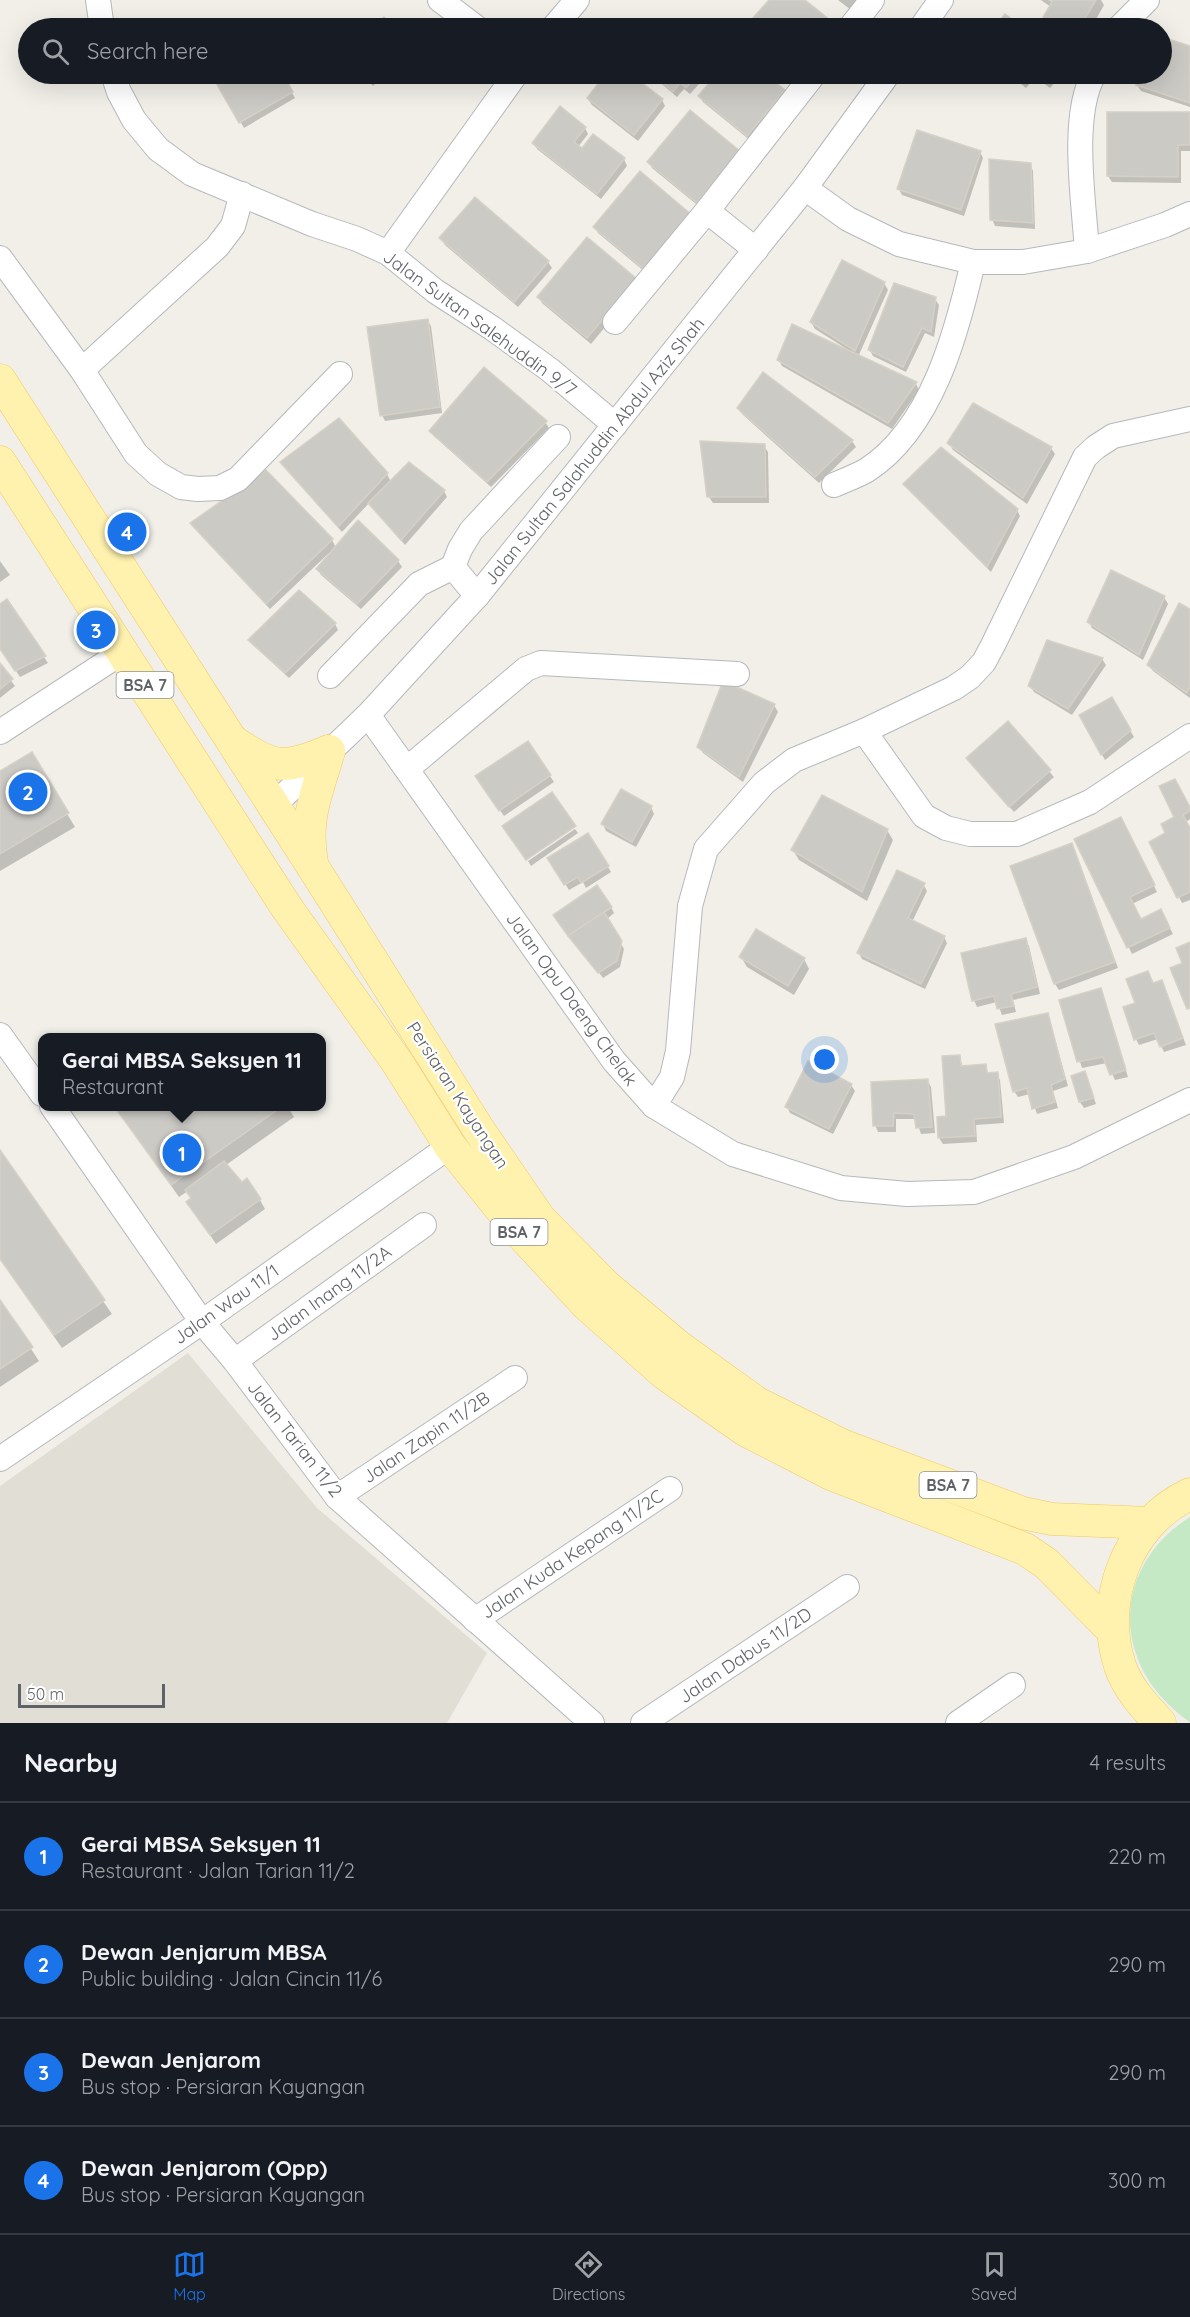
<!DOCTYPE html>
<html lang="en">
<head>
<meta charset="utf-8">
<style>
  :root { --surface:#171b24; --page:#242831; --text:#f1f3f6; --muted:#9ea1a6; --line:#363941; --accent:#1a73e8 }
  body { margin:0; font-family:Quicksand,sans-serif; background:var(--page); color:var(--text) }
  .scale { position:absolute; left:18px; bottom:15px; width:147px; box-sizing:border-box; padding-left:6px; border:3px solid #5f6368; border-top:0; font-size:16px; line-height:21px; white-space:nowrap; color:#5f6368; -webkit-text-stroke:4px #fff; paint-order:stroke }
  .you { position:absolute; left:825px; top:1060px; width:21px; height:21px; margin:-15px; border:4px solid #fff; border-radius:50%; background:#1a73e8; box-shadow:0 0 0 9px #1a73e833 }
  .badge { display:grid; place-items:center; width:39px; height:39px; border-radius:50%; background:var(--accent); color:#fff; font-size:20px; font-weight:700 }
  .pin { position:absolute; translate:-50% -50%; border:3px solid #fff; box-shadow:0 2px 6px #0006 }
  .popup { position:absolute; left:38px; top:1033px; width:288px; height:78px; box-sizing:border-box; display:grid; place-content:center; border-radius:12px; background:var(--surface); filter:drop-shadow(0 2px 4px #0005); font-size:20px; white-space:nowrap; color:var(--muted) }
  .popup b { font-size:22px; color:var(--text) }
  .popup::after { content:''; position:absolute; left:50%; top:100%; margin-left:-12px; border:12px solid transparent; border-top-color:var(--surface) }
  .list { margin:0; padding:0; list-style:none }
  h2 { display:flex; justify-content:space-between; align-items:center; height:78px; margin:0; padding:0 24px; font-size:26px }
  h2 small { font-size:20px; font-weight:400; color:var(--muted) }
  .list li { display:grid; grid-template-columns:39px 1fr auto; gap:18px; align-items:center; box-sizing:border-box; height:108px; padding:0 24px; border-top:2px solid var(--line) }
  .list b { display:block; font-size:22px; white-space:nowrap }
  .list p { margin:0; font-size:20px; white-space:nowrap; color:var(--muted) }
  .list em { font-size:20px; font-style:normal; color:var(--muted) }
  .icon { flex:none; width:33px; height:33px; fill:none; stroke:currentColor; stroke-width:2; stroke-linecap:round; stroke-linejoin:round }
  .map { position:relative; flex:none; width:1190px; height:1723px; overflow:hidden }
  .search { position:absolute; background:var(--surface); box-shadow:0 6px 24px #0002; left:18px; right:18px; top:18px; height:66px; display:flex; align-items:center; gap:15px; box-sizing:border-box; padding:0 21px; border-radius:33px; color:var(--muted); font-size:22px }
  .sheet { height:510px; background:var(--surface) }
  nav { display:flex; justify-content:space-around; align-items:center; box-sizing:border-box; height:84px; border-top:2px solid var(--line); background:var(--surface); font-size:16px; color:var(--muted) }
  nav a { display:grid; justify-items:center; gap:3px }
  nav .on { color:var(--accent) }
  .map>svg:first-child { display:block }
  .education { fill:#e1ded6 }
  .green { fill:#c5e8c5 }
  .shadow { fill:#0003 }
  .building { fill:#cccac5; stroke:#d6d1c6; stroke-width:1.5 }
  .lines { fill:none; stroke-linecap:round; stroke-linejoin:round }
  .minor-casing { stroke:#b5b8bc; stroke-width:26 }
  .major-casing { stroke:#f2c960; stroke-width:33 }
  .minor { stroke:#fff; stroke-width:24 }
  .major { stroke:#fff2af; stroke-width:32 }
  .labels { text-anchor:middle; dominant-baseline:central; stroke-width:4.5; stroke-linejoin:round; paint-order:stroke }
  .shield { fill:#fff; stroke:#8f9295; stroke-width:1.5 }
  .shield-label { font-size:16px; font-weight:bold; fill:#5f6368 }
  .street-label { font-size:18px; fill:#5f6368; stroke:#fff }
</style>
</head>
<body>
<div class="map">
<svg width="1190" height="1723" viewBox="0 0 1190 1723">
  <rect width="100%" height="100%" fill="#f1efe8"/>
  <path class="education" d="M188 1353 317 1508 487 1653 447 1723H0V1486Z"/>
  <path class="green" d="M1190 1517V1722C1112 1669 1108 1569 1190 1517Z"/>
  <g class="shadow">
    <path d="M771 0H803L836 28H746Z"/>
    <path d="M838 0H871L859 16Z"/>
    <path d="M1041 0H1101L1104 5 1091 28H1048L1043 21 1051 7Z"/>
    <path d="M1162 39 1190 47V107L1141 91 1137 85 1142 74H1162Z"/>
    <path d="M213 74H281L295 98 244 128Z"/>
    <path d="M362 74H386L373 86Z"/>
    <path d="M592 74H628L662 100 665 106 638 141 592 105 588 99 599 85Z"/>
    <path d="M650 74H708L690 94 684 89 677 97Z"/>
    <path d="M719 74H763L784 91 788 97 751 141 703 102 700 96Z"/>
    <path d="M781 74H803L794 84Z"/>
    <path d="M1008 74H1062L1050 88 1035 77 1026 88Z"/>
    <path d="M1190 114V151H1181V183L1112 182 1108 176Z"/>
    <path d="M585 128 588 134 578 147 624 159 627 166 601 199 537 149 534 143Z"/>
    <path d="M980 152 983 158 964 216 902 195 899 189Z"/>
    <path d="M743 158 701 208 652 168 649 162Z"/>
    <path d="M1030 164 1033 171 1035 229 995 226 992 219Z"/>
    <path d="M640 174 650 276 598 233 595 227Z"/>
    <path d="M441 238 548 262 552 268 518 307 445 245Z"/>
    <path d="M884 283 888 290 858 357 916 384 919 390 892 429 782 366 779 360 849 352 850 351 815 329 811 322Z"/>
    <path d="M639 286 591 344 542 303 539 297Z"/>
    <path d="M935 299 939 305 934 337 925 333 906 372 873 356 870 350Z"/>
    <path d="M427 320 431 326 442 413 385 421 382 415Z"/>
    <path d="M763 374 852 441 856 447 819 483 742 414 738 408Z"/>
    <path d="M973 405 1051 448 1055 454 1027 504 953 450 949 443Z"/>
    <path d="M545 422 549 428 491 487 435 437 431 431Z"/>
    <path d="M764 446 768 452 769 503H713L709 497Z"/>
    <path d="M282 462 387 474 391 482 444 491 447 497 405 545 370 502 342 532Z"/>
    <path d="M266 472 332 540 336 548 398 561 402 567 361 609 321 575 318 569 332 553 330 552 270 609 196 530 192 524Z"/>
    <path d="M905 484 1017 510 1020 516 991 572 909 490Z"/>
    <path d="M0 561 10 575 0 582Z"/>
    <path d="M1164 597 1168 604 1143 660 1092 628 1089 622Z"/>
    <path d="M7 601 48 663 20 677 0 647V606Z"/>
    <path d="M1190 610V698L1153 671 1149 665Z"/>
    <path d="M335 624 338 630 289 678 254 646 250 640Z"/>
    <path d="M1102 659 1106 665 1072 715 1034 692 1030 686Z"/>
    <path d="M0 666 15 686 0 698Z"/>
    <path d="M724 683 774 705 778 712 743 782 703 753 699 747Z"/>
    <path d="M1112 699 1134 737 1105 760 1081 716Z"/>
    <path d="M1008 723 1054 777 1014 812 971 764Z"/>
    <path d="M527 743 554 782 504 816 481 783Z"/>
    <path d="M31 754 75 827 0 871V773Z"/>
    <path d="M651 807 654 814 636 847 606 831 603 824Z"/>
    <path d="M1190 809V819L1186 822 1190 830V900L1182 903 1151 842 1167 834 1163 824Z"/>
    <path d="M1124 825 1157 892 1132 904 1140 921 1164 917 1173 934 1132 954 1076 840Z"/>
    <path d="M575 829 578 833 531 866 528 861Z"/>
    <path d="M887 830 893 840 867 901 799 860 793 850Z"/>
    <path d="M588 835 611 872 586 888 583 882 569 890 549 858Z"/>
    <path d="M1075 851 1118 968 1059 990 1055 984Z"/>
    <path d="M923 884 927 891 912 922 944 937 947 943 925 989 862 959 859 953Z"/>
    <path d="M611 907 614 913 607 919 624 949 620 967 603 978 559 921Z"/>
    <path d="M1025 940 1029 946 1040 994 1013 1000 1016 1012 1002 1015 997 1002 977 1007 974 1000Z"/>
    <path d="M741 957 804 959 809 969 794 995 747 967Z"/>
    <path d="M1161 982 1186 1045 1164 1052 1158 1039 1139 1045 1136 1039 1153 985Z"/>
    <path d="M1100 989 1128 1077 1115 1080 1107 1063 1082 1068 1061 1001Z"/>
    <path d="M1047 1015 1050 1021 1068 1086 1053 1091 1058 1108 1037 1114 1030 1094 1018 1097 1014 1091Z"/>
    <path d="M959 1056 963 1067 985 1066 989 1075 997 1074 1000 1080 1004 1123 976 1125 977 1142 943 1144 939 1138 948 1118Z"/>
    <path d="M1085 1073 1096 1104 1084 1108 1080 1102Z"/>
    <path d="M928 1081 931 1087 935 1133 921 1134 916 1119H896V1132H878L875 1125Z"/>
    <path d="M851 1085 855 1091 833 1134 790 1113 787 1107Z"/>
    <path d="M115 1106 182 1123 206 1106H287L294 1117 226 1165 241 1184 260 1200 265 1209 216 1244 188 1202 192 1199 188 1191 179 1197Z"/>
    <path d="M0 1152 112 1314 62 1348 0 1259Z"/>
    <path d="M0 1302 39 1361 0 1387Z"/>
  </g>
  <g class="building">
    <path d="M769 0H805L836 25 833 28H744Z"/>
    <path d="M1049 0H1096L1079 28H1055L1041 21 1052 2Z"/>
    <path d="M1005 14 1024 28H994Z"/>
    <path d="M384 17 395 28H371Z"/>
    <path d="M643 21 662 28H637Z"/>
    <path d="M1162 37 1190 46V103L1136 85 1141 74H1162Z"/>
    <path d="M211 74H283L293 92 239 123Z"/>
    <path d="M590 74H630L663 99 634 135 587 98 598 84Z"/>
    <path d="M652 74H699L686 88 680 83 673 92Z"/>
    <path d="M717 74H765L785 90 747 136 698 96Z"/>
    <path d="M560 106 586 127 574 142 582 148 593 134 625 158 597 194 532 143Z"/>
    <path d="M690 110 740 151 697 203 647 162Z"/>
    <path d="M1107 112H1190V145H1178V177L1107 176Z"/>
    <path d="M917 130 981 151 961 210 897 189Z"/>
    <path d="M989 159 1031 163 1033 223 990 220Z"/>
    <path d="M640 171 693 216 646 271 593 227Z"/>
    <path d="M475 197 549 261 514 302 439 238Z"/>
    <path d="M587 237 637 279 587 338 537 297Z"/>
    <path d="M842 260 885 282 855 351 810 322Z"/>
    <path d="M894 283 936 297 931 332 922 328 903 367 868 350Z"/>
    <path d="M428 319 440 407 380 416 367 327Z"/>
    <path d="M792 324 917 382 888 423 777 360Z"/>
    <path d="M484 367 547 421 487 482 429 431Z"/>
    <path d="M763 372 853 440 815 477 737 408Z"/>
    <path d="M973 403 1052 447 1023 498 947 443Z"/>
    <path d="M339 418 388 473 338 527 280 462Z"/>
    <path d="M700 441 765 444 766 497H707Z"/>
    <path d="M941 447 1018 509 987 567 903 484Z"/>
    <path d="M409 462 445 490 401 540 368 503Z"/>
    <path d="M266 470 333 539 266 604 190 523Z"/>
    <path d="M358 520 399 560 357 604 316 569Z"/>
    <path d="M1111 570 1165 596 1139 655 1087 622Z"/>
    <path d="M299 590 336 623 285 673 248 640Z"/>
    <path d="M7 599 46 656 15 671 0 649V604Z"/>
    <path d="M1179 603 1190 609V686L1187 693 1147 665Z"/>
    <path d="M1047 640 1103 658 1068 709 1028 686Z"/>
    <path d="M0 663 13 679 0 689Z"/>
    <path d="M723 681 775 704 739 777 697 747Z"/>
    <path d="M1112 697 1131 730 1101 755 1079 715Z"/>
    <path d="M1008 721 1051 770 1009 807 966 758Z"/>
    <path d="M528 741 551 775 499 811 475 776Z"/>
    <path d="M32 752 69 813 0 854V771Z"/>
    <path d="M1175 779 1190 807V811L1183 815 1190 828V892L1177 898 1149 842 1165 833 1161 824 1174 817 1159 786Z"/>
    <path d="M621 789 652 806 632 842 601 824Z"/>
    <path d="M552 792 576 826 526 860 502 826Z"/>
    <path d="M822 795 888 829 862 892 791 850Z"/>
    <path d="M1121 817 1155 885 1130 897 1141 919 1161 909 1170 928 1127 948 1074 839Z"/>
    <path d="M588 833 609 866 581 883 578 877 564 885 547 858Z"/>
    <path d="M1072 843 1115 962 1054 984 1010 866Z"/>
    <path d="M897 870 925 883 908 918 945 936 921 984 857 953Z"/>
    <path d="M597 885 612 907 568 936 553 915Z"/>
    <path d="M604 912 622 941 617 961 598 973 568 936Z"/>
    <path d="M756 929 805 958 788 986 739 957Z"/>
    <path d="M1026 938 1037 987 1011 994 1014 1006 997 1009 994 996 972 1001 961 953Z"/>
    <path d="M1190 942V1008L1187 1009 1170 968 1182 963 1176 948Z"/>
    <path d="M1148 971 1153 983 1162 980 1183 1038 1160 1047 1154 1033 1134 1040 1123 1007 1135 1003 1126 979Z"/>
    <path d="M1101 988 1126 1070 1110 1075 1103 1057 1077 1062 1059 1000Z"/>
    <path d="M1048 1013 1065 1079 1051 1085 1055 1102 1032 1109 1027 1088 1013 1092 995 1024Z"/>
    <path d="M960 1055 961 1066 986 1064 987 1073 998 1072 1001 1117 974 1119 975 1136 938 1138 937 1117 946 1116 942 1056Z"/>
    <path d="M808 1061 852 1084 829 1129 785 1107Z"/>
    <path d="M1085 1071 1094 1098 1079 1102 1071 1076Z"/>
    <path d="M928 1079 932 1127 916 1128 914 1114 894 1113 893 1126H873L871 1082Z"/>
    <path d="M114 1106H172L182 1121 203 1106H283L171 1185Z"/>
    <path d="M0 1150 105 1300 54 1335 0 1259Z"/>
    <path d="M224 1161 242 1182 247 1178 261 1199 210 1235 186 1202 191 1198 185 1190Z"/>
    <path d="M0 1300 33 1347 0 1369Z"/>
  </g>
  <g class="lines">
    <g class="minor-casing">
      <g id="minor">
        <path d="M98 0 102 28"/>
        <path d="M440 0 477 28"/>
        <path d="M553 28 577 0"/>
        <path d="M850 28 872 0"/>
        <path d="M921 28 941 0"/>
        <path d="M1119 28 1147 0"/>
        <path d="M113 74 119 92 134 120 158 149 192 174 312 224 357 239 388 253 435 291 492 328 550 370 615 425"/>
        <path d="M805 188 848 219 899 244 973 262H1023L1087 251 1165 225 1190 214"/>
        <path d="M707 211 756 250"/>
        <path d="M1087 251C1084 202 1070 116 1094 74"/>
        <path d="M388 253 516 74"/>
        <path d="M0 258 82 370 136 454 158 474 181 487 198 489 220 488 238 479 340 374"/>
        <path d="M615 322 707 211 814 74"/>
        <path d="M82 370 217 247 233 226 242 194"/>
        <path d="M834 485C845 480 857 476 867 470 932 428 957 332 973 262"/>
        <path d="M453 567 460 549 471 531 558 437"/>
        <path d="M330 676 419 584 453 567 477 596"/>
        <path d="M368 715 614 1061 654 1106 733 1154 841 1188 907 1194 974 1192 1074 1157 1190 1100"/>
        <path d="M864 731 924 816 946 828 970 834H1017L1090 802 1190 736"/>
        <path d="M0 732 124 651"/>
        <path d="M407 769 526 669 541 663 737 674"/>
        <path d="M273 806 368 715 477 596 805 188 888 74"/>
        <path d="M0 1035 42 1094"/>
        <path d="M52 1106 202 1322 235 1361 337 1497 592 1723"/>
        <path d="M654 1106 672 1077 678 1051 690 906 706 849 764 783 794 760 864 731 954 688 970 677 984 662 993 645 1085 457 1096 447 1113 436 1190 419"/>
        <path d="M235 1361 424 1225"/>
        <path d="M0 1459 202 1322 450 1146"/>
        <path d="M337 1497 515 1378"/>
        <path d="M475 1620 670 1489"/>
        <path d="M643 1723 847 1587"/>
        <path d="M958 1723 1013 1685"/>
      </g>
    </g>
    <g class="major-casing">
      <g id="major">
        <path d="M0 380 313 867 479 1130 540 1219 606 1286 679 1347 757 1403 844 1446 1023 1513 1052 1519 1149 1523"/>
        <path d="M0 462 287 908 397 1062 450 1146 520 1233 588 1306 665 1374 745 1430 831 1474 1025 1549 1047 1564 1113 1631"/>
        <path d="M234 742C276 770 284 769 329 751"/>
        <path d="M312 863C304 818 317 793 329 751"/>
        <path d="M1160 1723C1144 1706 1128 1689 1120 1666 1099 1601 1126 1524 1190 1494"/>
      </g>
    </g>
    <use href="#minor" class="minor"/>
    <use href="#major" class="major"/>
  </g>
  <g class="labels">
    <g class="shield">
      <rect x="116.5" y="672" width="57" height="26" rx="4.5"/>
      <rect x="490.5" y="1219" width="57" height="26" rx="4.5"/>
      <rect x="919.5" y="1472" width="57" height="26" rx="4.5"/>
    </g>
    <g class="shield-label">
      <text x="145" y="685">BSA 7</text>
      <text x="519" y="1232">BSA 7</text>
      <text x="948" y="1485">BSA 7</text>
    </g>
    <g class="street-label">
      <text transform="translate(480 323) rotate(36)">Jalan Sultan Salehuddin 9/7</text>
      <text transform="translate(594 451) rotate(-51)">Jalan Sultan Salahuddin Abdul Aziz Shah</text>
      <text transform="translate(572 999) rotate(54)">Jalan Opu Daeng Chelak</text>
      <text transform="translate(458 1095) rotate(57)">Persiaran Kayangan</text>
      <text transform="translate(329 1293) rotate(-36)">Jalan Inang 11/2A</text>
      <text transform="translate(226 1304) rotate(-35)">Jalan Wau 11/1</text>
      <text transform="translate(426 1437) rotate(-34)">Jalan Zapin 11/2B</text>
      <text transform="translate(295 1439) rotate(52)">Jalan Tarian 11/2</text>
      <text transform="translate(572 1554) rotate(-34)">Jalan Kuda Kepang 11/2C</text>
      <text transform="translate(745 1655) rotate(-34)">Jalan Dabus 11/2D</text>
    </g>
  </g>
</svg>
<div class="scale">50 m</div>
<div class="you"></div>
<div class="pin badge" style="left:182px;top:1153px">1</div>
<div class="popup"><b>Gerai MBSA Seksyen 11</b>Restaurant</div>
<div class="pin badge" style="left:28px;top:792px">2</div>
<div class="pin badge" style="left:96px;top:630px">3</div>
<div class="pin badge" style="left:127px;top:532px">4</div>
<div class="search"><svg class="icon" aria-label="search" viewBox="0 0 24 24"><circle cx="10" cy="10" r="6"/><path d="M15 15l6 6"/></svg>Search here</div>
</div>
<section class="sheet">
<h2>Nearby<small>4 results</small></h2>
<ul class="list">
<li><span class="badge">1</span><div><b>Gerai MBSA Seksyen 11</b><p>Restaurant · Jalan Tarian 11/2</p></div><em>220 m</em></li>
<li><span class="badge">2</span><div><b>Dewan Jenjarum MBSA</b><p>Public building · Jalan Cincin 11/6</p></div><em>290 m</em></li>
<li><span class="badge">3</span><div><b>Dewan Jenjarom</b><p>Bus stop · Persiaran Kayangan</p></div><em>290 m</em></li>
<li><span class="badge">4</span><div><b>Dewan Jenjarom (Opp)</b><p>Bus stop · Persiaran Kayangan</p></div><em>300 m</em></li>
</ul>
</section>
<nav>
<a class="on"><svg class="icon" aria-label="map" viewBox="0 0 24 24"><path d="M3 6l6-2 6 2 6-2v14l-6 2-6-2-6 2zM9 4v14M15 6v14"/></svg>Map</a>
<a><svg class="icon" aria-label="directions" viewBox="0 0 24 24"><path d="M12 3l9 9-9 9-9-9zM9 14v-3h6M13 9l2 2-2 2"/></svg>Directions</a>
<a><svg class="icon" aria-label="saved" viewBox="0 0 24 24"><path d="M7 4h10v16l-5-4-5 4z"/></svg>Saved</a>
</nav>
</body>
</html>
